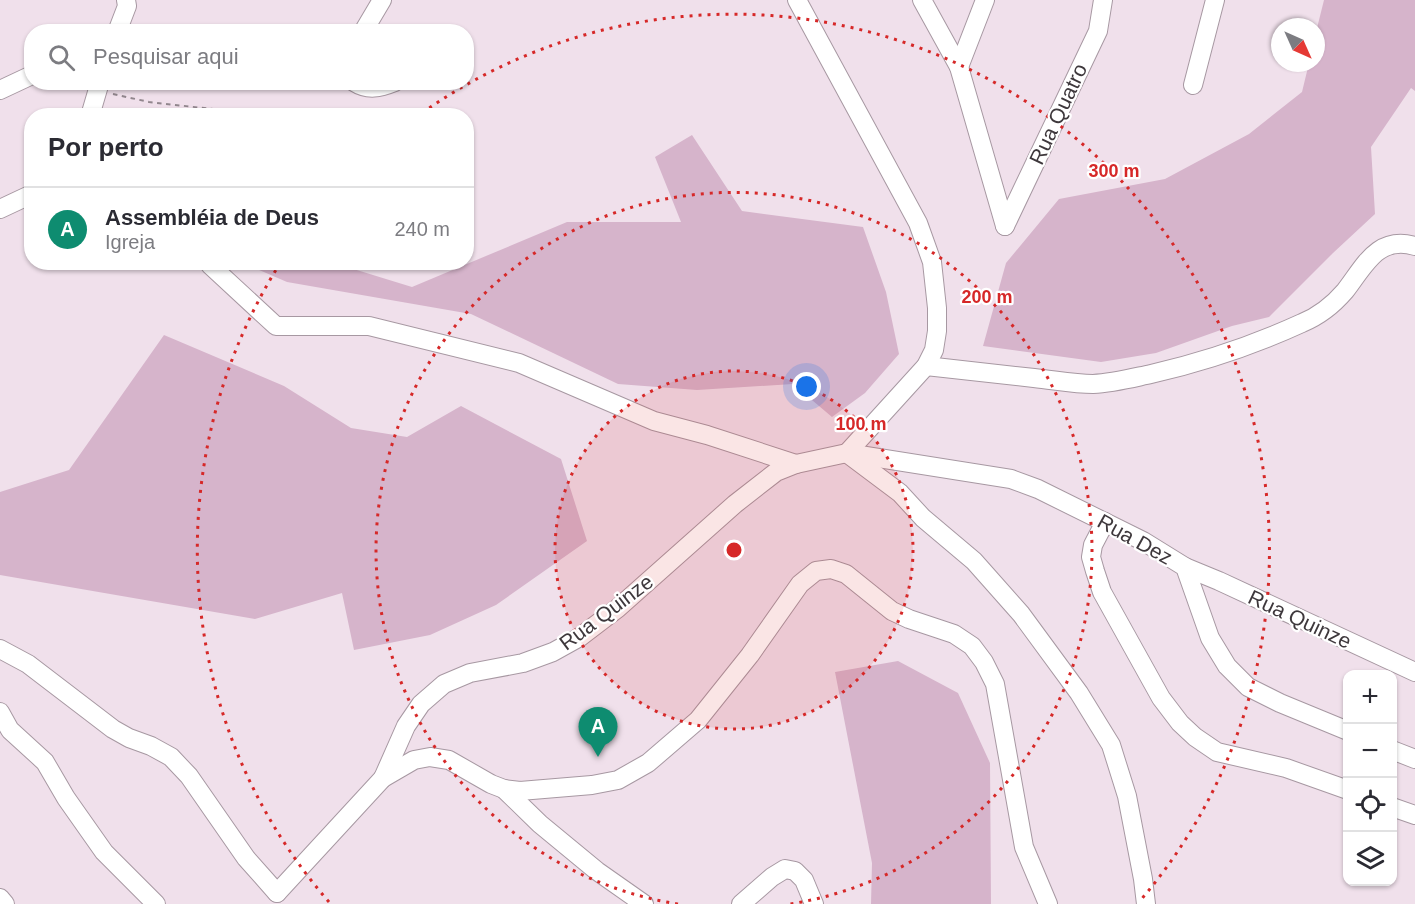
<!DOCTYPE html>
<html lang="pt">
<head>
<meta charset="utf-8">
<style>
  :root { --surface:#fff; --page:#f2f2f3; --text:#2b2b33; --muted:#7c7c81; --line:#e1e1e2; --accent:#0e8c70 }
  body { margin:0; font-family:Helvetica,sans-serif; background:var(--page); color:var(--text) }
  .controls { position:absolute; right:18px; bottom:18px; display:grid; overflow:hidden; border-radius:12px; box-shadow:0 2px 4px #0004 }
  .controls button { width:54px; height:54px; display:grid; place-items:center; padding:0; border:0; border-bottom:2px solid var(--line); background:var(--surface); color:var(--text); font:30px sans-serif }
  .compass { position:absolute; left:1271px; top:18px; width:54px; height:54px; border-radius:50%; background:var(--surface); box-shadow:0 2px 4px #0004; rotate:135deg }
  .you { position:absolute; left:807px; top:387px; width:21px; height:21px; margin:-15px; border:4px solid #fff; border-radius:50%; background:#1a73e8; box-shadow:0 0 0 9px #1a73e833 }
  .badge { display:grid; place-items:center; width:39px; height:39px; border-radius:50%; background:var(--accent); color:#fff; font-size:20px; font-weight:700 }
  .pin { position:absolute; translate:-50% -50px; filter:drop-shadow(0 2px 3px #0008) }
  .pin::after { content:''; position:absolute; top:32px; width:21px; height:18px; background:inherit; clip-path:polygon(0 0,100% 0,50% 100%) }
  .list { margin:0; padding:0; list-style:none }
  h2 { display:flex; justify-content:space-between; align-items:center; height:78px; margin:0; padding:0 24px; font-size:26px }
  h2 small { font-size:20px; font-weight:400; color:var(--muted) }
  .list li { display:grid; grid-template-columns:39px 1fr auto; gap:18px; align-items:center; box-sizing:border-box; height:84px; padding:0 24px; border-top:2px solid var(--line) }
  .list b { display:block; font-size:22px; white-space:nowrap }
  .list p { margin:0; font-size:20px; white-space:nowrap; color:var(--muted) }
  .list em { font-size:20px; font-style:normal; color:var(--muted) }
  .icon { flex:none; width:33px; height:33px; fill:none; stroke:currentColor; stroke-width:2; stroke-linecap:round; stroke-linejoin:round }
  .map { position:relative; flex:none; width:1415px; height:904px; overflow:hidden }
  .search { position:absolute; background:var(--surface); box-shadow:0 2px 4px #0004; left:24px; top:24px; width:450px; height:66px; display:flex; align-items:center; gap:15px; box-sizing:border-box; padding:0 21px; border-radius:24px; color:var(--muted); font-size:22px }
  .panel { position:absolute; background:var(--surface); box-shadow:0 2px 4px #0004; left:24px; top:108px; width:450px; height:162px; border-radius:24px }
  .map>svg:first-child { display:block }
  .green { fill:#d6b4cb }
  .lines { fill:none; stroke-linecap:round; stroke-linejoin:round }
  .minor-casing { stroke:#a798a2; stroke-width:20 }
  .path { stroke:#91868d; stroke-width:2; stroke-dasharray:4.5 4.5; stroke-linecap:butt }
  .minor { stroke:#fff; stroke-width:18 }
  .ring { fill:none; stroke:#d62828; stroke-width:3; stroke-dasharray:3 6 }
  .labels { text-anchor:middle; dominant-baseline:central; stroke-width:4.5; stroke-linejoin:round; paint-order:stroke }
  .street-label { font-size:21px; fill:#3e383c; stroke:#fff }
  .centre { fill:#d62828; stroke:#fff; stroke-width:3 }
  .ring-label { font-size:18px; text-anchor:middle; font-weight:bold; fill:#d62828; stroke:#fff; stroke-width:4.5; stroke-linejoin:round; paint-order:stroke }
</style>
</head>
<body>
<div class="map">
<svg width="1415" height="904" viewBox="0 0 1415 904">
  <rect width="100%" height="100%" fill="#f0e0eb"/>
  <g class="green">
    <path d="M1324 0H1415V91L1411 88 1371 147 1375 214 1333 253 1269 317 1232 326 1156 353 1101 362 983 346 1006 263 1059 199 1165 179 1249 134 1302 92 1309 63H1316V32Z"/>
    <path d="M692 135 742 211 863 227 886 292 899 354 865 393 832 417 793 384 697 390 618 384 471 314 287 282 243 263H334L412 287 567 222H681L655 157Z"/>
    <path d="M164 335 284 386 351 428 407 437 461 406 561 459 587 541 496 605 430 635 354 650 342 593 255 619 0 575V492L69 470Z"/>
    <path d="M898 661 958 693 990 763 991 904H871L872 863 835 672Z"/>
  </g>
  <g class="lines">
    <g class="minor-casing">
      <g id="minor">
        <path d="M797 0 918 223 932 262 937 308V331L934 350 926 366 847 453"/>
        <path d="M922 0 959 67 1005 226"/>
        <path d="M117 32 127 6 126 0"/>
        <path d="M363 32 382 0"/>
        <path d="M959 67 985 0"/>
        <path d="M354 82C368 91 380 88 395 82"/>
        <path d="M1193 85 1215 0"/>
        <path d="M0 90 32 75"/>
        <path d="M90 116 100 82"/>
        <path d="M0 209 32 194"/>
        <path d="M1005 226 1098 31 1103 0"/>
        <path d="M210 265 276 326H369L519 363 654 421 707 435 796 464"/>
        <path d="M926 366C962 370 998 374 1034 378 1054 380 1074 384 1093 384 1113 383 1132 378 1151 374 1203 362 1254 345 1302 323 1319 316 1333 305 1345 291 1364 267 1377 235 1415 246"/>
        <path d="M848 454 900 493 923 518 974 561 1021 614 1079 693 1111 745 1127 796 1143 879 1146 904"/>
        <path d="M1105 522 1093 545 1091 557 1095 571 1102 592 1161 698 1180 723 1195 737 1217 752 1286 768 1348 790"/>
        <path d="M1185 567 1219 581 1415 672"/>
        <path d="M0 649 28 664 113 729 129 738 151 746 171 757 189 776 246 858 277 893"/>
        <path d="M0 712 10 730 45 762 66 798 104 852 156 904"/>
        <path d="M1392 750 1415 759"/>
        <path d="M383 778 414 760 430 757 449 760 491 784 504 789 520 791 592 785 618 780 648 763 698 720 750 655 800 584 816 571 831 569 846 574 892 611 909 619 954 634 972 646 984 662 995 684 1024 847 1048 904"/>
        <path d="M504 789 540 824 597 871 644 904"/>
        <path d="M1392 807 1415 815"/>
        <path d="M277 893 383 778 406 726 421 704 444 684 470 673 523 663 553 652 580 637 618 608 735 504 776 472 796 464 847 453 1011 479 1038 489 1143 541 1185 567 1210 638 1227 666 1248 687 1280 703 1348 731"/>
        <path d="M0 898 5 904"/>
        <path d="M741 904 772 877 785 869 795 871 804 880 814 904"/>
      </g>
    </g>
    <path class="path" d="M113 94 149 102 275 116"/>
    <use href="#minor" class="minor"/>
  </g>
  <circle cx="734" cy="550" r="179" fill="#d62828" fill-opacity=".12"/>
  <g class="ring">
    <circle cx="734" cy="550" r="179"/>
    <path d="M678 904A358 358 0 1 1 790 904"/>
    <path d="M329 902A537 537 0 0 1 279 265M422 113A537 537 0 0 1 1139 902"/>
  </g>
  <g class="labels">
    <g class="street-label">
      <text transform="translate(1058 114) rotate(-65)">Rua Quatro</text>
      <text transform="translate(1135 539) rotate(29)">Rua Dez</text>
      <text transform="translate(606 612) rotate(-37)">Rua Quinze</text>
      <text transform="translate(1300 619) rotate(25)">Rua Quinze</text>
    </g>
  </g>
  <circle cx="734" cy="550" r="9" class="centre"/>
  <g class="ring-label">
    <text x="1114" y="177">300 m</text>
    <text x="987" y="303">200 m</text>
    <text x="861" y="430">100 m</text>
  </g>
</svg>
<div class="controls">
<button>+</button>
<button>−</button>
<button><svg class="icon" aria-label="locate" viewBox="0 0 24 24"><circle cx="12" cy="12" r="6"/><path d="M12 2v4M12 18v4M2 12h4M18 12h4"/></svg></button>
<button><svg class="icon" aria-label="layers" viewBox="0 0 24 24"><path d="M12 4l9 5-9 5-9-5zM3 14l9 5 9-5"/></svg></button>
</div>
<svg class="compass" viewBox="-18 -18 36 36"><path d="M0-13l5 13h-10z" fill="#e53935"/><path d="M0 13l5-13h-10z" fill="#7c7c81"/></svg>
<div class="you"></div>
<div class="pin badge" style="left:598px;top:757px">A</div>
<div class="search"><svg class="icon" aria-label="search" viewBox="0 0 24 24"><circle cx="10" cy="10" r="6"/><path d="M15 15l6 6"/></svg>Pesquisar aqui</div>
<section class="panel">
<h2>Por perto<small></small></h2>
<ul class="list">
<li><span class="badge">A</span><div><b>Assembléia de Deus</b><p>Igreja</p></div><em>240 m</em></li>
</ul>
</section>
</div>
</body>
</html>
